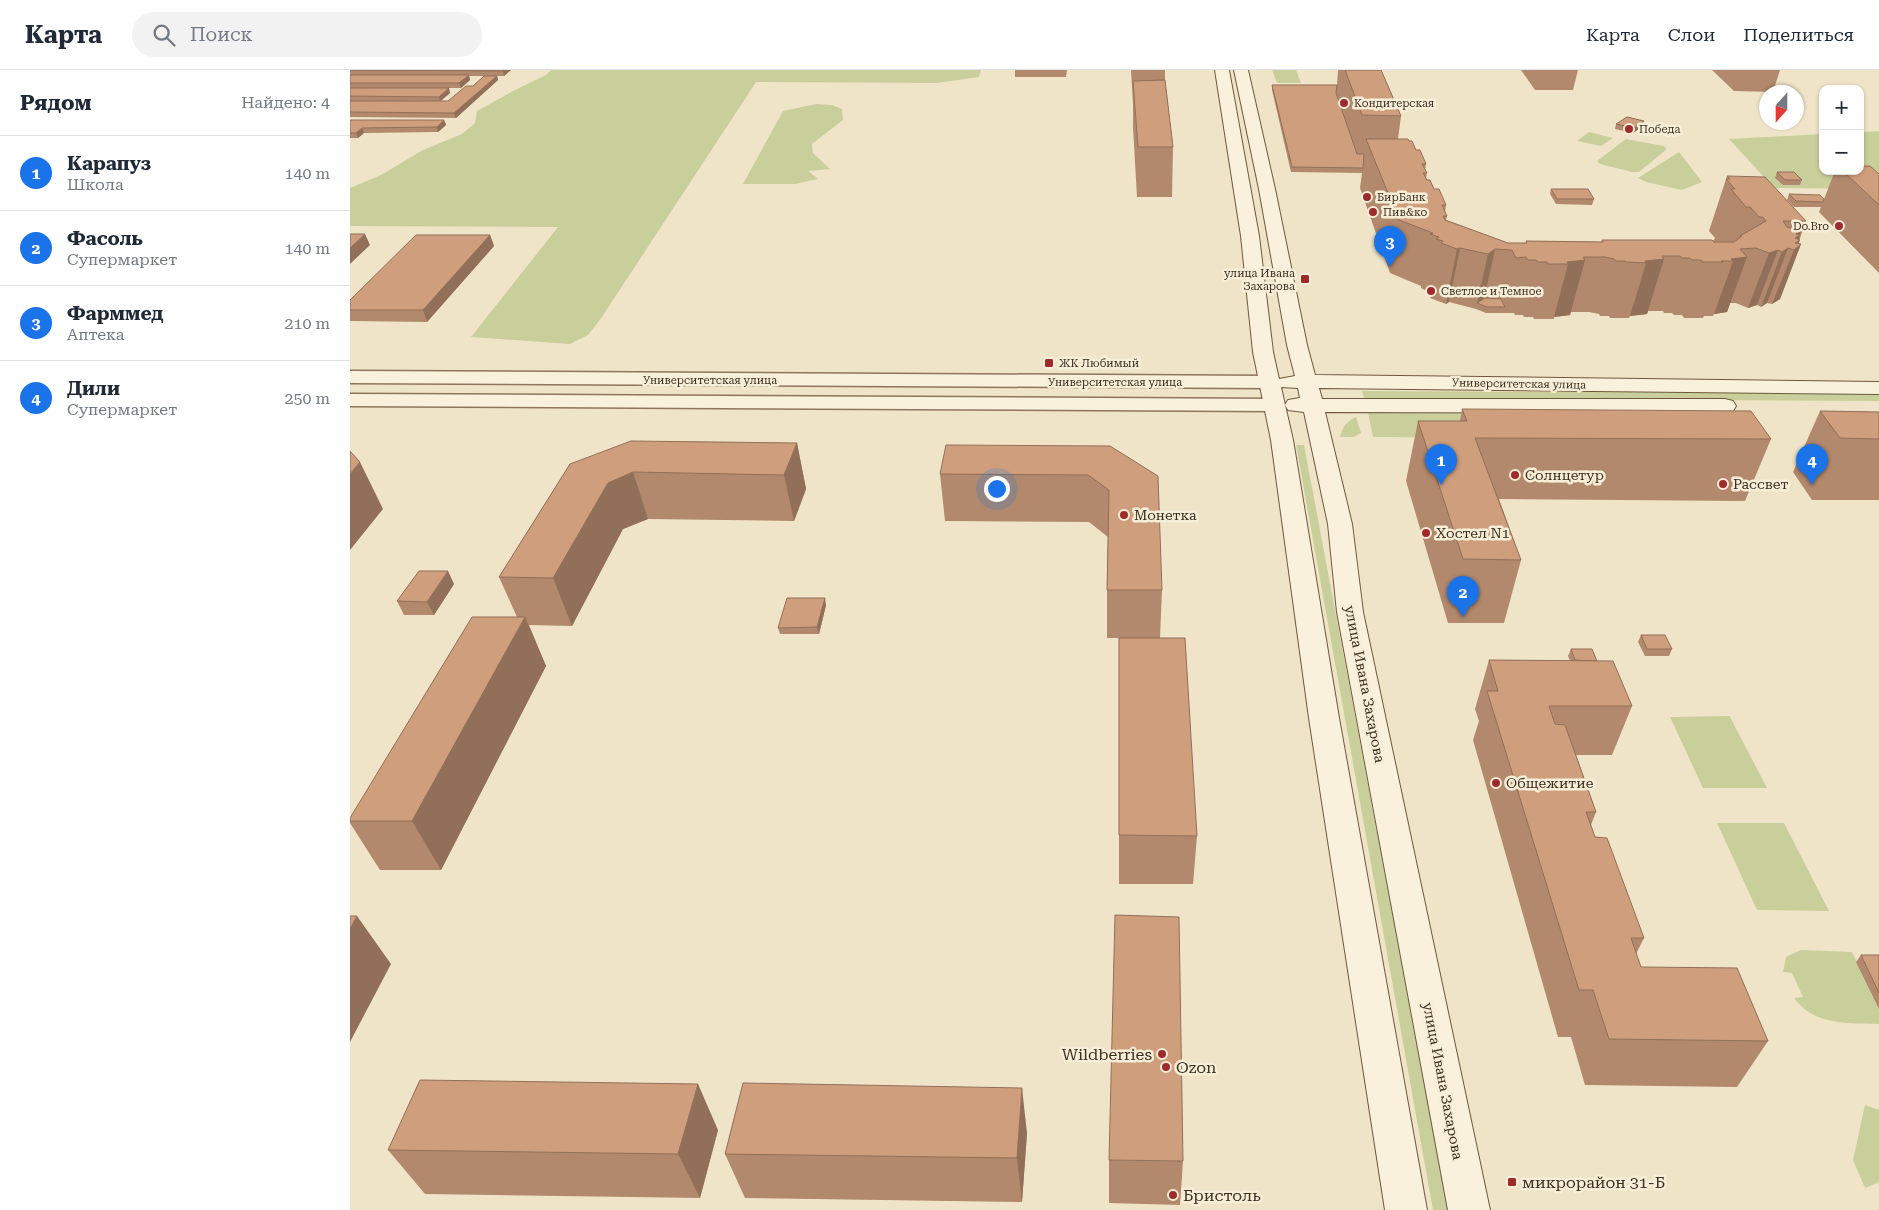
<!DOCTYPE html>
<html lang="ru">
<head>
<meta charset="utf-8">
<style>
  :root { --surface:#fff; --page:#f2f2f3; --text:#1f2937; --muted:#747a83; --line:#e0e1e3; --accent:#1a73e8 }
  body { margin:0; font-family:"Roboto Serif",serif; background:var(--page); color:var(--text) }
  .controls { position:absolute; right:15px; top:15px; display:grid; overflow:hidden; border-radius:10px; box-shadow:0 1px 4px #0004 }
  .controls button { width:45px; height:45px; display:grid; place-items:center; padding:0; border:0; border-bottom:1px solid var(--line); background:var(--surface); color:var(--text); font:25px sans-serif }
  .compass { position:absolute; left:1409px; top:15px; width:45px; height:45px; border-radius:50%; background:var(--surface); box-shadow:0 1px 4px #0004; rotate:201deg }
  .you { position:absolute; left:646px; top:418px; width:18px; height:18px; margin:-12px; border:4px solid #fff; border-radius:50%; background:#1a73e8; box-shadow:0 0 0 8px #1a73e833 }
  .badge { display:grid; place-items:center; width:32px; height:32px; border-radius:50%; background:var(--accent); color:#fff; font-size:16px; font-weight:700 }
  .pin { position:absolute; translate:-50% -41px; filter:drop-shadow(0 1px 2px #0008) }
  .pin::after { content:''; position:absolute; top:26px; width:18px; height:15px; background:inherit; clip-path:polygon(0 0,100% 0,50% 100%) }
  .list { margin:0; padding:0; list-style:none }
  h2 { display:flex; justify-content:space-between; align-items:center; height:65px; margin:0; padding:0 20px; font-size:21px }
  h2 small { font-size:16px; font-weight:400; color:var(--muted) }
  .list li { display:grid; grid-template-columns:32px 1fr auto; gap:15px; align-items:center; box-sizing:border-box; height:75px; padding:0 20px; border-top:1px solid var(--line) }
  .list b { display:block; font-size:19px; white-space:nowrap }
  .list p { margin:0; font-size:16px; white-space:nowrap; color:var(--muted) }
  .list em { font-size:16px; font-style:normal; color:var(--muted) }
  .icon { flex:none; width:28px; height:28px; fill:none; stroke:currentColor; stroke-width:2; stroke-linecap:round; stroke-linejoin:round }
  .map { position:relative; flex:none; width:1529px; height:1140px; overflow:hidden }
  header { display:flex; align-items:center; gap:30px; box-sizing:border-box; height:70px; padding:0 25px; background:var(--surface); border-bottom:1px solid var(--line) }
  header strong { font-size:24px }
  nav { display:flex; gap:28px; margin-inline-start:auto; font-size:18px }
  .search { width:350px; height:45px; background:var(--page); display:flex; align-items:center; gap:12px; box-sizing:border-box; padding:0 18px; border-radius:28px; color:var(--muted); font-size:19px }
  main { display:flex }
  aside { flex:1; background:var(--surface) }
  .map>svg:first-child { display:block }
  .green { fill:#c9cf9b }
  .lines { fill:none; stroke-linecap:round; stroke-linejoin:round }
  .street-casing { stroke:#8d765c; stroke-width:3 }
  .secondary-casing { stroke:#6f573f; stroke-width:2 }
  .street { fill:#faf1dc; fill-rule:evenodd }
  .secondary { fill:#faf1dc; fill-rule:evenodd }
  .wall { fill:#b2896c }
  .shaded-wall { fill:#916f58 }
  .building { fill:#cf9f7d; stroke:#916f58 }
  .poi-dot { fill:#9e2a2b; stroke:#f7eed8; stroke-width:2 }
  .labels { text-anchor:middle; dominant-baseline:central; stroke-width:5; stroke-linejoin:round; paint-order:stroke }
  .far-poi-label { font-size:11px; fill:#3d2e20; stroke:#f7eed8; text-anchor:start }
  .far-street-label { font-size:11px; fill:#3d2e20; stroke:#f7eed8 }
  .poi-label { font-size:14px; fill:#3d2e20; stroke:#f7eed8; text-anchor:start }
  .street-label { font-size:14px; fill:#3d2e20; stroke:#f7eed8 }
  .near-poi-label { font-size:16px; fill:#3d2e20; stroke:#f7eed8; text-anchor:start }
</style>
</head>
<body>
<header>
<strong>Карта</strong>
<div class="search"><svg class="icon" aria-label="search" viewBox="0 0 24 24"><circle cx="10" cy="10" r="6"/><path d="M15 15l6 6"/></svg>Поиск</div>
<nav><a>Карта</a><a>Слои</a><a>Поделиться</a></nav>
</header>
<main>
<aside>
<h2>Рядом<small>Найдено: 4</small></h2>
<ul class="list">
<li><span class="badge">1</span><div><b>Карапуз</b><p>Школа</p></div><em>140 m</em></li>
<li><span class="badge">2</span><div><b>Фасоль</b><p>Супермаркет</p></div><em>140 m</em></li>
<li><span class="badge">3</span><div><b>Фарммед</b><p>Аптека</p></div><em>210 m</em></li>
<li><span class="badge">4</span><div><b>Дили</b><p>Супермаркет</p></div><em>250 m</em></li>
</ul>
</aside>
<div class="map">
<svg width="1529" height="1140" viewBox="0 0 1529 1140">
  <rect width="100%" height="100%" fill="#f0e4c8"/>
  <g class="green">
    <path d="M201 0H631L629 7 587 13 406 12 252 247 238 265 220 274 121 267 208 157 0 156V118L31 105 73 80 112 64 125 53 127 41 163 21 196 5Z"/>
    <path d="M922 0H946L951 13H927Z"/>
    <path d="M466 34 482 35 492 39 493 50 462 74 463 83 480 99 458 101 468 109 445 114H393L433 41Z"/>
    <path d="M1529 61V119L1424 118 1379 69 1473 64V101H1510V62Z"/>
    <path d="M1239 62 1263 68 1251 76 1227 71Z"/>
    <path d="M1276 69 1314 76 1317 79 1289 102H1282L1250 94 1247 91Z"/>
    <path d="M1329 82 1352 112 1332 120 1296 112 1288 108Z"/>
    <path d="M1012 321 1529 323V331L1014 328Z"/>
    <path d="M1018 343H1116L1156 368 1023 367Z"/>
    <path d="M1006 347 1011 363 1004 367H990C993 356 996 352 1006 347Z"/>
    <path d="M946 375H954L1098 1140H1083Z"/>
    <path d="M1380 646V647L1417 718H1353L1320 647Z"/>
    <path d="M1367 753H1434L1479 841 1407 840Z"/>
    <path d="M1451 880 1502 882 1529 939V954C1497 953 1465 956 1444 928L1453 927 1442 903 1433 902 1436 887Z"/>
    <path d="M1515 1035 1529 1040V1112L1515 1118 1503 1090Z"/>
  </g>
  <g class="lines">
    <g class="street-casing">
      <g id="street">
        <path d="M0 301 919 306 926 308 929 312 926 316 919 318 0 313Z"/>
        <path d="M0 324 924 329 931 331 934 335 931 339 924 341 0 336Z"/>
      </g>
    </g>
    <g class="secondary-casing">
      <path id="secondary" d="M865 0H879L909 166 923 282 929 309 945 306 937 275 909 119 884 0H898L925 119 957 275 965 305 1529 312V324L969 318 972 329H1375L1383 331 1386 336 1383 341 1375 343 975 342 1002 454 1013 542 1140 1140H1098L987 542 978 454 954 342 938 340 935 335 943 370 989 648 1077 1140H1035L959 648 921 370 903 282 891 166ZM931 317 948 318 950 328 938 330 935 335Z"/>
    </g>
    <use href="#street" class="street"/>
    <use href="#secondary" class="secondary"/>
  </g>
  <g class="wall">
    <path d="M0 0H161L154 6H147L148 10 106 48 0 47V18L100 23 91 31H98L123 16 134 6H119L120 10 111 18H0Z"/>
    <path d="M665 0H717L716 7H665Z"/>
    <path d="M781 0H815V10L823 77 822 127H787L783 57V35Z"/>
    <path d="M988 0H1031L1051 46 1048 69 1059 71 1076 94 1075 100 1077 103 1076 108 1096 135 1095 142 1097 146 1096 150 1158 173H1176V171L1251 172 1252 170 1364 172 1363 171 1365 168 1359 161 1377 106 1456 151 1448 174H1451L1430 229 1422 234 1417 233 1411 237 1407 235 1398 238 1386 233H1380L1377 242 1364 244 1363 246H1354L1353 248H1334L1332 245H1324L1322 243H1314L1313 241H1298L1297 244 1280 246 1279 248H1260L1259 246H1250L1249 244 1239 242H1221L1220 245 1204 247V249H1184L1183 247H1174L1173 245H1165L1164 243H1136L1126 239 1099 232 1096 234 1080 228 1081 225 1076 223 1077 221 1071 218V216L1040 203 1010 118 1012 103 941 102 922 20V15H987Z"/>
    <path d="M1171 0H1228L1223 20H1185Z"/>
    <path d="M1362 0H1430L1423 22 1384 21Z"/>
    <path d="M0 50H94L96 55 88 62 14 63 8 68H0Z"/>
    <path d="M1266 54 1293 56 1283 63 1265 59Z"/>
    <path d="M1485 101H1510L1529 104V203L1469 142 1471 137H1444L1437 130 1439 124 1474 129Z"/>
    <path d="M1427 102 1452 110 1450 115H1433L1425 108Z"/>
    <path d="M1201 119 1244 129 1242 135 1206 134 1200 124Z"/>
    <path d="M140 165 144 176 77 252 0 251V230Z"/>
    <path d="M1112 339 1421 369 1395 431 1149 429 1171 490 1154 553H1098L1056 411 1068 351H1110Z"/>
    <path d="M1470 341 1529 342V430H1462L1443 402Z"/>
    <path d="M447 373 456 419 444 451 298 449 273 459 222 556 179 555 196 596 91 800H30L0 753V748L167 547 149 507 220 394Z"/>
    <path d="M760 376 812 520 810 568 847 766 843 814H769V568H757V520L758 467 739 452 595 451 590 404Z"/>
    <path d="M104 514 84 545H54L47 531Z"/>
    <path d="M476 535 469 564H430L428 558Z"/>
    <path d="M1291 565 1322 579 1319 586H1295L1288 572Z"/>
    <path d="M1221 579 1247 591 1282 636 1262 685H1226L1246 742 1241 755 1245 767 1294 868 1286 884 1291 897 1418 971 1387 1017 1235 1015 1221 967H1208L1123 670 1129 651 1125 639 1139 590 1220 591 1218 586Z"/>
    <path d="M1511 885H1529V939L1506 892Z"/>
    <path d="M368 1060 350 1128 75 1124 38 1080Z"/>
    <path d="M677 1063 672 1132 395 1128 375 1084Z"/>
    <path d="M759 1090 833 1091 830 1135 759 1133Z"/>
  </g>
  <g class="shaded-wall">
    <path d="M154 0H161L154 6 153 1Z"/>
    <path d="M119 5 120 10 111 18 109 13Z"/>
    <path d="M147 6 148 10 106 48 104 43Z"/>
    <path d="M99 18 100 23 90 31 89 27Z"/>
    <path d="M94 50 96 55 88 62 87 57Z"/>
    <path d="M1294 51 1293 56 1283 63 1284 58Z"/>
    <path d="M12 58 14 63 8 68 6 63Z"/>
    <path d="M1451 161 1448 171 1450 170 1447 177 1451 174 1430 229 1422 234 1444 180 1446 164Z"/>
    <path d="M15 164 20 175 0 194V178Z"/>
    <path d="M140 165 144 176 77 252 73 240Z"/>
    <path d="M1110 178 1099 232 1096 234 1107 179Z"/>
    <path d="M1438 178 1417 233 1411 237 1432 182Z"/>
    <path d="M1145 179 1133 234 1127 233 1138 184Z"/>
    <path d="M1428 180 1407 235 1398 238 1419 183Z"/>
    <path d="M1397 187 1377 242 1364 244 1383 191 1381 189Z"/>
    <path d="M1314 189 1297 244 1280 246 1296 193 1295 191Z"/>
    <path d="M1235 190 1220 245 1204 247 1218 194 1217 192Z"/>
    <path d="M447 373 456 419 444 451 434 405Z"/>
    <path d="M10 392 33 439 0 480V404Z"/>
    <path d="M283 402 298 449 273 459 222 556 203 508 258 413Z"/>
    <path d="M98 501 104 514 84 545 77 532Z"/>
    <path d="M475 528 476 535 469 564 467 557Z"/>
    <path d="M175 547 196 596 91 800 62 751Z"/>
    <path d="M7 846 41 894 0 972V859Z"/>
    <path d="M348 1014 368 1060 350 1128 328 1084Z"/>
    <path d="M672 1018 677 1063 672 1132 667 1088Z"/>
  </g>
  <g class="building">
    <path d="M0 0H154L153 1Z"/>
    <path d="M995 0H1031L1051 46 1012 45Z"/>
    <path d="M0 5H119L109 13H0Z"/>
    <path d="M134 6H147L104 43 0 42V31H98L116 16H123Z"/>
    <path d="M815 10 823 77H788L783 11Z"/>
    <path d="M922 15H987L986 23 1007 84H1014L1013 98 942 97Z"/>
    <path d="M0 18H99L89 27 0 26Z"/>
    <path d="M1277 47 1294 51 1284 58 1266 54Z"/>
    <path d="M0 50H94L87 57 12 58 6 63H0Z"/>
    <path d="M1016 69H1058L1059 71H1062L1066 80H1070L1076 94H1072L1077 103H1073L1077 110H1080L1084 119H1089L1096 135H1092L1097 146H1093L1095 150 1158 173H1177L1176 171 1253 172 1252 170H1362L1364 172H1384L1392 166H1390L1416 151 1413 147H1409L1400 137H1396L1381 119H1385L1376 109H1380L1377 106 1415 107 1456 151H1433L1437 157 1451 161 1446 164 1450 165 1445 168 1450 170 1445 173 1451 174 1444 180 1438 178 1432 182 1428 180 1419 183 1406 178 1390 179 1397 187 1381 189 1383 191H1371L1373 192H1352L1351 190H1342L1340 188H1332L1330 186H1312L1314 189 1295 191 1296 193 1276 192 1275 191H1266L1264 189 1255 187H1233L1235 190 1217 192 1218 194H1198L1197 192H1188L1186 190H1178L1176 187 1166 188 1162 180 1145 179 1138 184 1110 178 1107 179 1091 173 1093 171 1086 169 1089 167 1080 164 1083 163 1049 150Z"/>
    <path d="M1510 96H1520L1529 104V135L1493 101H1510Z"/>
    <path d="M1427 102H1444L1452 110H1435Z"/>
    <path d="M1201 119H1238L1244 129H1207Z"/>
    <path d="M1439 124 1470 125 1474 129 1473 132 1446 131Z"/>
    <path d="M0 164H15L0 178Z"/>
    <path d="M66 165H140L73 240H0V230Z"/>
    <path d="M1135 228 1151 229 1155 237H1137L1127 233Z"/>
    <path d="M1112 339 1401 341 1421 369 1125 368 1171 490 1113 489 1068 351H1117Z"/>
    <path d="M1470 341 1529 342V369L1490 368Z"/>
    <path d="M281 371 447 373 434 405 283 402 258 413 203 508 149 507 220 394Z"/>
    <path d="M596 375 760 376 808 406 812 520H757L759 420 738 405 590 404Z"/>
    <path d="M0 381 10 392 0 404Z"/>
    <path d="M69 501H98L77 532 47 531Z"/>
    <path d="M437 528H475L467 557 428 558Z"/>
    <path d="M122 547H175L62 751H0V748Z"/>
    <path d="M1291 565H1315L1322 579H1297Z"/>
    <path d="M769 568H835L847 766 769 765Z"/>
    <path d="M1221 579H1242L1247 591 1225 590Z"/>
    <path d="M1139 590 1263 591 1282 636H1199L1205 654 1215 655 1246 742H1236L1245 767 1257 768 1294 868H1281L1291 897 1387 898 1418 971 1259 969 1243 920H1229L1137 621H1148Z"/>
    <path d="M765 845 829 847 833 1091 759 1090Z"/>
    <path d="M0 846H7L0 859Z"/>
    <path d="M1511 885H1529V923Z"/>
    <path d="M70 1010 348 1014 328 1084 38 1080Z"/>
    <path d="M393 1013 672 1018 667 1088 375 1084Z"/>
  </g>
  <g class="poi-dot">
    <circle cx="994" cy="33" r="5"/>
    <circle cx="1279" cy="59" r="5"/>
    <circle cx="1017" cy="127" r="5"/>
    <circle cx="1023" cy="142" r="5"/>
    <circle cx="1489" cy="156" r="5"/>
    <rect x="950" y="204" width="10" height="10" rx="2.5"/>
    <circle cx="1081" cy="221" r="5"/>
    <rect x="694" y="288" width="10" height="10" rx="2.5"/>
    <circle cx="1165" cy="405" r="5"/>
    <circle cx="1373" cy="414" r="5"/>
    <circle cx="774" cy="445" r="5"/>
    <circle cx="1076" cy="463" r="5"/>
    <circle cx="1146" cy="713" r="5"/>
    <circle cx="812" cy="984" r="5"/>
    <circle cx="816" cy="997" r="5"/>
    <rect x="1157" y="1107" width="10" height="10" rx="2.5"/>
    <circle cx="823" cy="1125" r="5"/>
  </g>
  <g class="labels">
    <g class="far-poi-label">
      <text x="1004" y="33">Кондитерская</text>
      <text x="1289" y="59">Победа</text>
      <text x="1027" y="127">БирБанк</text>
      <text x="1033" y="142">Пив&amp;ко</text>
      <text x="1479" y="156" text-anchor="end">Do.Bro</text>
      <text x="945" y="203" text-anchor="end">улица Ивана<tspan x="945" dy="13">Захарова</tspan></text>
      <text x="1091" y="221">Светлое и Темное</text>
      <text x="709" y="293">ЖК Любимый</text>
    </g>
    <g class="far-street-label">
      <text x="360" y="310">Университетская улица</text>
      <text x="765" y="312">Университетская улица</text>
      <text transform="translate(1169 314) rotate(1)">Университетская улица</text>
    </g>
    <g class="poi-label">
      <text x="1175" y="405">Солнцетур</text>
      <text x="1383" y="414">Рассвет</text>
      <text x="784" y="445">Монетка</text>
      <text x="1086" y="463">Хостел N1</text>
      <text x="1156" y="713">Общежитие</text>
    </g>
    <g class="street-label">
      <text transform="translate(1015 614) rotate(79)">улица Ивана Захарова</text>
      <text transform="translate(1093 1011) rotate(79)">улица Ивана Захарова</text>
    </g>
    <g class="near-poi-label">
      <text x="802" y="984" text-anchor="end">Wildberries</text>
      <text x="826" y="997">Ozon</text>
      <text x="1172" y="1112">микрорайон 31-Б</text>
      <text x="833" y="1125">Бристоль</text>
    </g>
  </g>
</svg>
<div class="controls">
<button>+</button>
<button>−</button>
</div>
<svg class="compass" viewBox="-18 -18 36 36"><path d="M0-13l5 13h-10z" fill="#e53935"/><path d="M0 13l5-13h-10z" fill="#747a83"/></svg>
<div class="you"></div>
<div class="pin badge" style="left:1091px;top:415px">1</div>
<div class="pin badge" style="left:1113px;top:547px">2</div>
<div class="pin badge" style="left:1040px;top:197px">3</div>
<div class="pin badge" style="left:1462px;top:415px">4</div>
</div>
</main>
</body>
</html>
